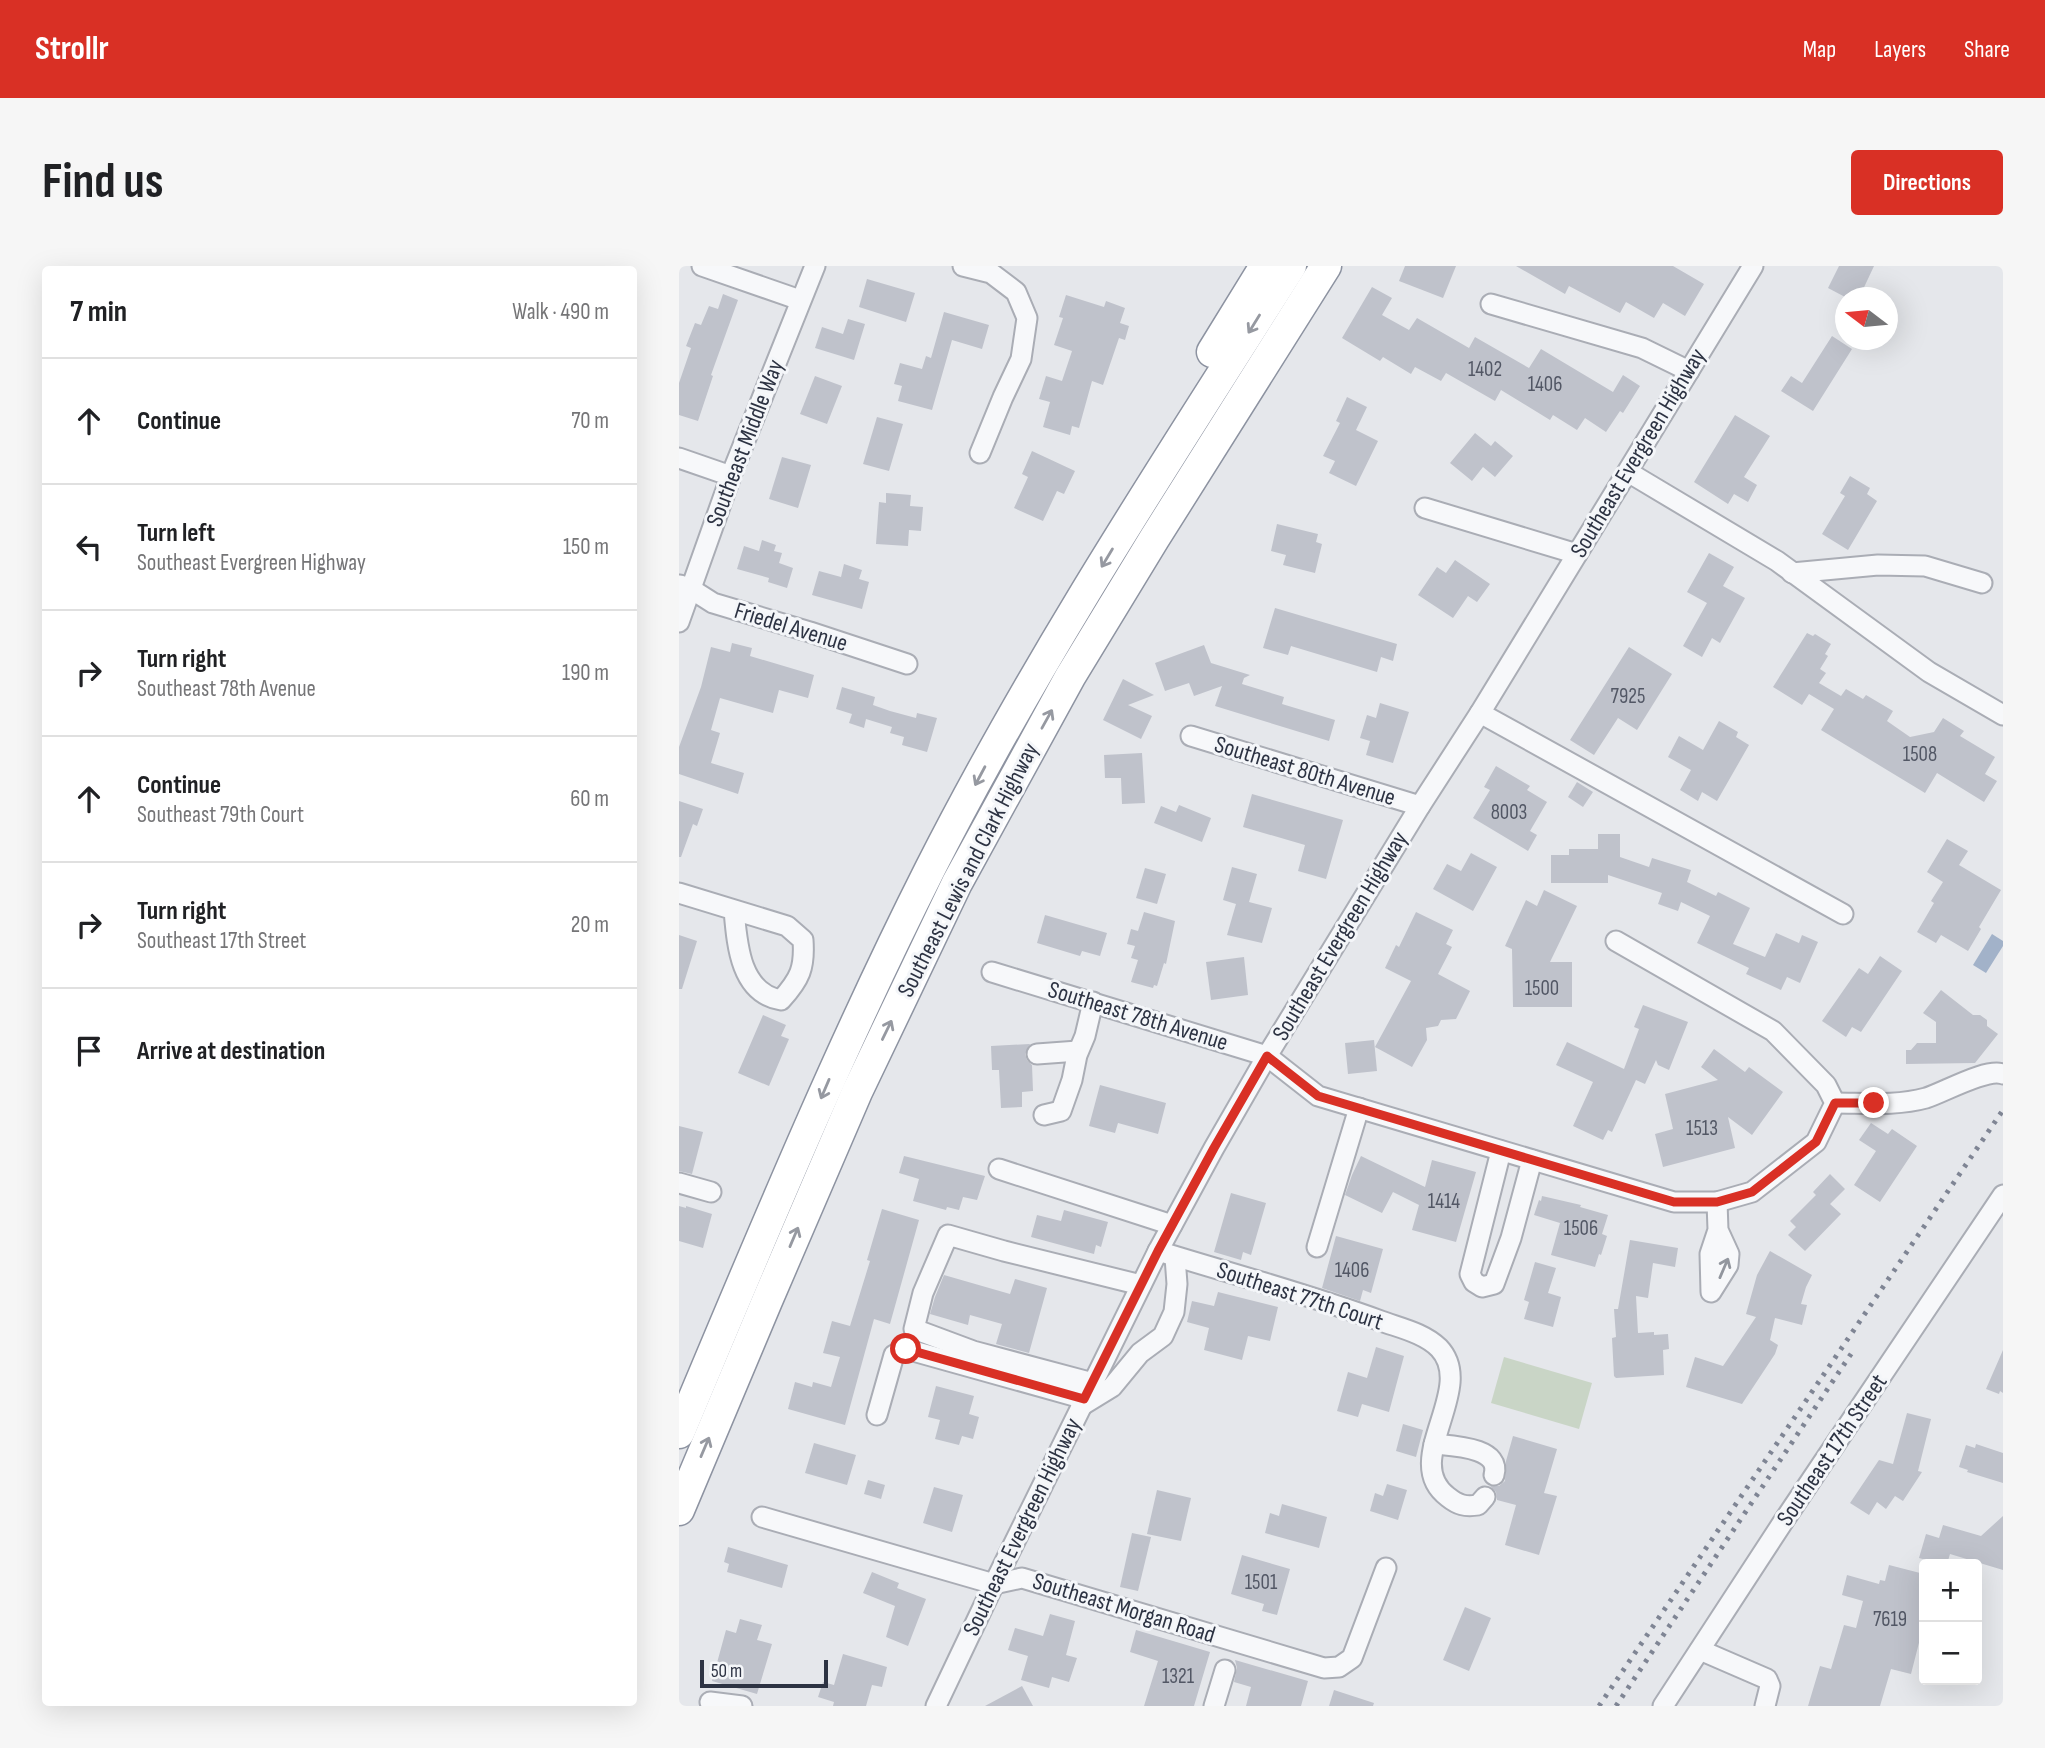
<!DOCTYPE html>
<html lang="en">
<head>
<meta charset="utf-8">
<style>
  :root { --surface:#fff; --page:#f6f6f6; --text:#202124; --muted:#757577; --line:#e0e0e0; --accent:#d93025 }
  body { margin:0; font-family:"Sofia Sans Condensed",sans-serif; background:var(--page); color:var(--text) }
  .controls { position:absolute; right:21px; bottom:21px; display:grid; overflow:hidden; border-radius:7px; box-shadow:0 7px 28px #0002 }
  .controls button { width:63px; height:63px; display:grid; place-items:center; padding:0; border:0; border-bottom:2px solid var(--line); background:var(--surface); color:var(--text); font:35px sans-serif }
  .compass { position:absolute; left:1156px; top:21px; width:63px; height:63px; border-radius:50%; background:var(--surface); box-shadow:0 7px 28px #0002; rotate:286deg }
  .scale { position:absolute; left:21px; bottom:18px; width:128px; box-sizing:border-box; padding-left:7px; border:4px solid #2d3343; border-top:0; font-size:19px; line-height:24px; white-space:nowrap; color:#2d3343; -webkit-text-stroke:5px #f4f6f9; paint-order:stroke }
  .stop { position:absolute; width:21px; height:21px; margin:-16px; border:5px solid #d93025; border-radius:50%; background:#fff }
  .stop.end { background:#d93025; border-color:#fff; box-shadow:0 2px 7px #0008 }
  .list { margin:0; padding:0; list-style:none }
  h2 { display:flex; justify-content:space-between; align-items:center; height:91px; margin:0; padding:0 28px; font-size:30px }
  h2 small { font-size:23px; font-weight:400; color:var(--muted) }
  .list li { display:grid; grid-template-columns:46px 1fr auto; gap:21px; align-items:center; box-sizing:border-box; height:126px; padding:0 28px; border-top:2px solid var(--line) }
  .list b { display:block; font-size:26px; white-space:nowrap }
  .list p { margin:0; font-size:23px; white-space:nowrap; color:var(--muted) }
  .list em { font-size:23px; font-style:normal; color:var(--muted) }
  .icon { flex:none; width:38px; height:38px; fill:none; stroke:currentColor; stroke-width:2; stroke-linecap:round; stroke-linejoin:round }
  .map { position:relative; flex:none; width:1324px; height:1440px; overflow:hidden; border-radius:7px }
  header { display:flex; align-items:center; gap:42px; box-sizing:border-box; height:98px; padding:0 35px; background:var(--accent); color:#fff }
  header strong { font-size:33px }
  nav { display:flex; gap:38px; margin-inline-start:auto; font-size:24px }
  .intro { display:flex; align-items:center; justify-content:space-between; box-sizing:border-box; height:168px; padding:0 42px }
  h1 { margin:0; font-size:49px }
  .button { padding:18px 32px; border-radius:7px; background:var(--accent); color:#fff; font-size:24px; font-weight:700 }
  main { display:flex; gap:42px; padding:0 42px }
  aside { flex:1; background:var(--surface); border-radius:7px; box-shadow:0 7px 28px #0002 }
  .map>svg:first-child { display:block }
  .green { fill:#c9d5c6 }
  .water { fill:#a2b2c9 }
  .building { fill:#bfc2cb }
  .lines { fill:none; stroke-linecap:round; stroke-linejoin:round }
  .minor-casing { stroke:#aaadb5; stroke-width:23 }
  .highway-casing { stroke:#8d93a1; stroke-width:33 }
  .minor { stroke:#f7f8fa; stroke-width:19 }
  .highway { stroke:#fff; stroke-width:30 }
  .rail { stroke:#7f8594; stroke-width:5; stroke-dasharray:3.5 7; stroke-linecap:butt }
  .oneway { stroke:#9699a1 }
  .oneway2 { stroke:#92969e }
  .route { stroke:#d93025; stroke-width:9 }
  .labels { text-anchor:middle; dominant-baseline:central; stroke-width:6; stroke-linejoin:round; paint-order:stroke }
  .number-label { font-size:21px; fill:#525765 }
  .street-label { font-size:24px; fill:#2d3343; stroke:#f4f6f9 }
</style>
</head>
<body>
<header>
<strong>Strollr</strong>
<nav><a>Map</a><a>Layers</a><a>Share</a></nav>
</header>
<div class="intro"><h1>Find us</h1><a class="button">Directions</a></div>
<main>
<aside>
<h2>7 min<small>Walk · 490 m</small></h2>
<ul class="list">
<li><svg class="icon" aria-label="ahead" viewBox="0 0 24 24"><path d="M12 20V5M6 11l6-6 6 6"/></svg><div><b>Continue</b></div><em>70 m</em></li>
<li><svg class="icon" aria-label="left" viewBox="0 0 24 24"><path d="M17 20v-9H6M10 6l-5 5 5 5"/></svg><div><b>Turn left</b><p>Southeast Evergreen Highway</p></div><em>150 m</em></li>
<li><svg class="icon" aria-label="right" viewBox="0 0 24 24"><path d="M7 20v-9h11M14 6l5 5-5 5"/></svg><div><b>Turn right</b><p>Southeast 78th Avenue</p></div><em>190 m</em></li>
<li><svg class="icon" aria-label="ahead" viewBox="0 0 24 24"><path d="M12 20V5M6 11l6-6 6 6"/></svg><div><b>Continue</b><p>Southeast 79th Court</p></div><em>60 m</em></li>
<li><svg class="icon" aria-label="right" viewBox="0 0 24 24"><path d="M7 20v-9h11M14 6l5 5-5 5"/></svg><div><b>Turn right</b><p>Southeast 17th Street</p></div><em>20 m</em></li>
<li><svg class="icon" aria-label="arrive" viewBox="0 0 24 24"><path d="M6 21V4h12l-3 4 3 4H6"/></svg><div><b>Arrive at destination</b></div></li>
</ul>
</aside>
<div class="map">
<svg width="1324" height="1440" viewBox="0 0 1324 1440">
  <rect width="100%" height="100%" fill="#e5e7eb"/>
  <path class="green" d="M825 1091 913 1117 900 1163 812 1137Z"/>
  <path class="water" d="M1313 668 1324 675V680L1307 707 1294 699Z"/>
  <g class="building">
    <path d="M726 0H777L764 32 720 15Z"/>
    <path d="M837 0H994L1025 18 1006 50 984 37 975 52 947 36 941 47 890 20 886 28Z"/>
    <path d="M1160 0H1195L1180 32H1168L1149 22Z"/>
    <path d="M188 13 236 27 227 56 180 41Z"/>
    <path d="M693 21 713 32 703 49 730 64 738 52 790 82 796 71 850 102 862 83 934 126 944 109 961 120 944 147 941 145 927 166 906 152 898 164 874 149 871 154 822 124 816 135 767 107 762 115 736 101 732 108 704 91 701 95 663 72Z"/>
    <path d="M44 28 59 34 32 109 34 110 19 155 0 149V117L12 82 7 80 16 57 22 59 30 40 39 43Z"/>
    <path d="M387 29 425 41 427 35 446 42 441 57 450 60 446 74 440 72 424 119 413 115 400 162 393 160 391 169 364 161 371 136 360 133 367 110 383 115 393 85 375 79 384 52 380 51Z"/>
    <path d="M265 46 310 59 303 83 273 74 253 144 219 135 223 120 215 118 221 97 243 103 247 90 252 92Z"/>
    <path d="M169 53 186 58 175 94 136 82 143 61 164 68Z"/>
    <path d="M1153 70 1173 83 1134 145 1102 125 1112 110 1123 117Z"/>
    <path d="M136 110 163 120 148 158 121 148Z"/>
    <path d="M668 131 688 141 677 164 699 175 677 220 650 207 656 195 644 190 661 157 657 155Z"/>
    <path d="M1056 149 1091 170 1065 211 1078 219 1069 236 1055 228 1049 238 1015 216Z"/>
    <path d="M198 151 224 158 210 205 184 198Z"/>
    <path d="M796 167 812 180 816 175 834 190 816 211 804 201 793 215 771 197Z"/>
    <path d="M353 185 396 205 385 228 378 225 364 255 335 242 349 211 343 208Z"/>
    <path d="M103 191 132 199 119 242 90 233Z"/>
    <path d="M1171 210 1191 222 1188 228 1198 235 1169 284 1143 268 1166 230 1161 227Z"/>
    <path d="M207 227 232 229 231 240 244 241 242 265 230 264 229 280 197 278 200 236 207 237Z"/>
    <path d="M598 258 639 268 637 276 643 278 636 307 604 299 607 289 592 285Z"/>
    <path d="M83 274 97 279 95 285 103 287 100 297 114 302 108 322 89 316 90 312 58 303 65 280 80 285Z"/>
    <path d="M1030 287 1055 301 1044 320 1066 332 1041 377 1033 372 1023 391 1004 380 1028 337 1008 326Z"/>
    <path d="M776 294 811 318 798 336 789 330 774 352 739 329 758 301 767 307Z"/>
    <path d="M165 298 183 304 180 313 190 316 183 343 133 329 140 305 162 311Z"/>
    <path d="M596 342 718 378 714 395 702 391 698 406 612 380 609 389 584 382Z"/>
    <path d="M1128 367 1134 370 1136 368 1152 378 1146 388 1149 390 1141 403 1147 407 1140 417 1162 430 1167 423 1184 433 1187 429 1214 445 1208 455 1231 471 1255 466 1264 452 1285 465 1281 470 1316 491 1306 508 1318 515 1305 536 1258 507 1246 527 1142 464 1155 443 1130 428 1123 439 1094 421Z"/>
    <path d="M53 377 73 382 71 390 135 409 129 432 100 424 94 447 41 432 32 464 41 467 32 497 65 507 59 528 0 508V481L22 421 32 381 51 386Z"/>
    <path d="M525 379 532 397 571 409 565 412 563 418 605 431 603 438 656 454 650 475 536 440 543 420 515 430 510 417 486 425 476 397Z"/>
    <path d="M950 381 993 408 958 464 939 452 915 489 891 474Z"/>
    <path d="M444 413 475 429 449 439 473 450 462 473 424 454Z"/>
    <path d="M163 421 196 431 194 439 211 445 237 452 238 447 258 452 248 486 223 479 225 471 211 467 213 461 187 453 185 462 170 457 173 448 157 443Z"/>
    <path d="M701 437 730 446 714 497 687 489 691 475 681 472 688 449 697 452Z"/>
    <path d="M1040 455 1059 466 1057 471 1070 479 1038 535 1023 526 1019 535 1001 524 1012 504 989 491 1000 470 1024 484Z"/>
    <path d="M463 487 466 537 443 538 442 512H426L425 489Z"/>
    <path d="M817 500 851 520 848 524 868 536 851 565 858 569 849 585 794 552 811 524 805 521Z"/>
    <path d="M898 516 914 526 904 541 889 531Z"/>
    <path d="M573 528 664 554 647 613 619 605 626 579 564 561Z"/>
    <path d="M0 535 24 543 18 560 14 558 2 591H0Z"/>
    <path d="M500 539 532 552 523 576 475 557 482 540 497 546Z"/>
    <path d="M919 568H941V591L970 601 973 592 1012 604 1008 616 1037 630 1039 626 1071 642 1054 678 1086 691 1097 667 1120 677 1123 669 1139 676 1121 717 1108 711 1102 724 1067 708 1070 702 1018 677 1031 650 1002 636 999 645 979 638 983 627 929 609V617H872V589H890V583H919Z"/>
    <path d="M1268 573 1289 585 1280 599 1322 624 1300 661 1302 663 1289 685 1262 669 1257 677 1238 666 1255 637 1252 635 1264 616 1248 606Z"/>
    <path d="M792 587 818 601 794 645 754 623 768 598 782 605Z"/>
    <path d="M553 601 578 608 570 636 593 642 583 677 548 669 557 638 544 634Z"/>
    <path d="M466 602 487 608 478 638 457 632Z"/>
    <path d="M865 624 898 640 871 696H893V741H834L833 683 826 680 847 634 858 640Z"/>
    <path d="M465 646 496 655 487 698 485 697 478 720 475 719 474 722 452 716 459 694 452 692 456 680 448 678 452 663 459 665Z"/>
    <path d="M737 646 774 664 767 678 773 681 759 708 791 725 777 753 762 754 759 760 747 762 748 774 733 801 696 781 732 715 706 702 717 679 720 681Z"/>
    <path d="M366 649 428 667 421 690 403 685 401 690 358 677Z"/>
    <path d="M0 669 18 675 3 723H0Z"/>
    <path d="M1201 690 1223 705 1182 766 1173 761 1167 771 1143 755 1180 702 1189 708Z"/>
    <path d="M565 691 569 729 532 734 527 696Z"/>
    <path d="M1262 724 1294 749H1301L1308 754V760L1319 768 1296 797 1227 798V784H1232L1238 777H1257V756L1244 747Z"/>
    <path d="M964 739 1009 756 990 804 979 799 977 794 966 818 957 814 933 866 929 864 924 874 894 860 914 816 877 799 888 776 945 803 960 763 955 761Z"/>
    <path d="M84 749 107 759 102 770 110 773 90 820 59 807Z"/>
    <path d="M695 774 698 805 669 808 666 777Z"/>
    <path d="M351 778 346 788 348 794 353 799 354 825 343 826V841L322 842 320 804H313L312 780Z"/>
    <path d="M1035 783 1066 806 1070 801 1104 826 1073 869 1049 851 1056 882 984 901 976 868 994 863 986 828 1039 814 1022 801Z"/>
    <path d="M421 819 487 837 479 868 439 857 436 867 410 860Z"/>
    <path d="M1192 857 1209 868 1213 863 1238 880 1201 936 1175 919 1197 885 1180 874Z"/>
    <path d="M0 860 24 866 13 908 0 905Z"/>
    <path d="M225 890 306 910 298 934 284 931 280 944 268 941 267 944 234 935 240 913 220 907Z"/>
    <path d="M682 890 746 921 753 894 797 906 777 976 733 964 740 939 714 926 703 947 666 929 673 909Z"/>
    <path d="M1151 908 1166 923 1151 938 1162 948 1126 985 1109 969 1117 961 1111 955 1137 929 1134 926Z"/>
    <path d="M552 927 587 937 572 989 564 986 562 994 535 986Z"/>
    <path d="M863 930 902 939 901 941 929 949 923 968 928 970 922 989 920 988 916 1001 872 989 881 957 855 949 860 934 862 935Z"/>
    <path d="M0 940 7 942V940L33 948 24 982 0 975Z"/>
    <path d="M203 943 240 954 211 1058 195 1053 166 1159 109 1143 116 1116 133 1121 134 1116 152 1121 161 1091 144 1087 153 1055 171 1060 191 995 188 994Z"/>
    <path d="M385 944 429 956 422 981 417 979 415 988 352 971 358 949 382 955Z"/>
    <path d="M657 970 704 983 692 1027 684 1024 681 1035 643 1022Z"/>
    <path d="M951 974 999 982 996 1001 974 997 969 1032 957 1030 959 1067 975 1066V1069L989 1068 990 1083 984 1084 985 1109 937 1112 935 1110 933 1072 937 1071 935 1043H939Z"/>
    <path d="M1091 985 1133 1009 1127 1021 1122 1038 1128 1039 1123 1059 1096 1052 1091 1074 1099 1079 1096 1088 1063 1138 1007 1121 1016 1091 1044 1100 1077 1051 1067 1048 1078 1009Z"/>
    <path d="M856 996 877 1002 869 1027 882 1031 874 1061 845 1053 850 1036 845 1034Z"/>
    <path d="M265 1009 331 1028 336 1013 368 1022 350 1087 317 1078 323 1058 291 1049 289 1059 251 1048 256 1031Z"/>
    <path d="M539 1026 599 1041 591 1075 569 1070 563 1094 525 1084 530 1062 508 1056 513 1035 535 1040Z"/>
    <path d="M697 1081 725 1090 710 1146 683 1138 679 1151 658 1145 669 1106 688 1112Z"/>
    <path d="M1324 1084V1127L1321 1125 1320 1128 1307 1123Z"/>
    <path d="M257 1120 295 1130 290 1148 300 1151 294 1173 283 1170 280 1179 256 1173 261 1154 249 1151Z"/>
    <path d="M1228 1147 1252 1153 1239 1205 1243 1206 1224 1235 1216 1230 1207 1243 1198 1236 1190 1249 1171 1237 1200 1194 1214 1198Z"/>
    <path d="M724 1158 744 1164 737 1191 717 1185Z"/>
    <path d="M834 1170 878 1183 865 1227 878 1230 860 1289 826 1279 837 1239 818 1234 817 1226 811 1220H820L826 1215 827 1195Z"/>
    <path d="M135 1177 177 1189 168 1219 126 1207Z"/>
    <path d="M1297 1178 1324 1187V1217L1288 1206 1289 1204 1280 1201 1287 1179 1296 1182Z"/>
    <path d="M189 1214 206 1219 202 1233 185 1228Z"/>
    <path d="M708 1218 728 1224 719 1254 691 1245 696 1227 704 1230Z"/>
    <path d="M255 1221 284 1229 273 1266 244 1257Z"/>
    <path d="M478 1224 512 1232 502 1275 468 1268Z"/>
    <path d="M603 1238 648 1251 640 1282 586 1267 591 1247 600 1250Z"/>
    <path d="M1324 1250V1304L1271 1288 1268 1298H1261L1240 1292 1247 1268 1260 1272 1264 1259 1302 1270Z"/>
    <path d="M453 1267 472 1271 459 1325 441 1321Z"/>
    <path d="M49 1281 109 1299 103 1322 48 1306 50 1298 45 1296Z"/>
    <path d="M563 1289 611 1303 598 1349 583 1345 585 1338 552 1328Z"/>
    <path d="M1210 1299 1245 1308 1242 1328 1245 1329V1343L1240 1364 1243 1365 1232 1408 1212 1403 1201 1440H1129L1141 1400 1152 1403 1165 1359 1177 1362 1184 1335 1163 1329 1168 1309 1200 1318 1201 1314 1206 1315Z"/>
    <path d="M193 1306 220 1317 218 1322 247 1333 229 1380 207 1371 216 1340 184 1327Z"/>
    <path d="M786 1341 812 1352 790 1405 764 1394Z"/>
    <path d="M371 1348 396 1355 387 1389 398 1392 390 1416 373 1411 370 1422 342 1414 349 1390 329 1384 336 1362 364 1370Z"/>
    <path d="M61 1353 83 1359 78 1374 93 1378 78 1428 33 1415 47 1364 57 1367Z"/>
    <path d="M457 1364 531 1386 515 1440H465L479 1395 451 1386Z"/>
    <path d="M164 1388 208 1401 203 1421 193 1419 187 1440H154L155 1436 139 1431 144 1416 155 1419Z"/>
    <path d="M556 1394 629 1415 622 1440H567L572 1421 555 1416 558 1402Z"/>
    <path d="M343 1420 354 1440H306Z"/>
    <path d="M655 1424 695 1437 694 1440H650Z"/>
  </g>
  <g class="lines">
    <g class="minor-casing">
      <g id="minor">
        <path d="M23 0 121 34"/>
        <path d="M284 0 312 7 337 26 348 52 342 93 324 131 301 187"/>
        <path d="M812 38 963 82 1010 105"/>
        <path d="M0 192 52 210"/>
        <path d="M949 206 1098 295 1250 406 1324 449"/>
        <path d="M746 242 898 288"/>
        <path d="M1113 307 1199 299 1246 300 1303 317"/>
        <path d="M1 319 12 323 34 337 131 366 228 398"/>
        <path d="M0 356 53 207 136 0"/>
        <path d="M801 447 1164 648"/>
        <path d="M512 470 741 540"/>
        <path d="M0 627 108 660 124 674C126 702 121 713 102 734 61 727 58 678 55 644"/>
        <path d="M313 706 588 790 639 830 995 936H1038L1073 926 1137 876 1156 837 1147 819 1094 765 937 675"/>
        <path d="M358 788 399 785"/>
        <path d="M1156 837C1186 837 1218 840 1247 832 1266 826 1307 802 1324 808"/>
        <path d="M365 849 382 845 393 814 398 789 406 770 414 736"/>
        <path d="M822 885 791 1008 795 1016 803 1021 815 1018 832 972 853 894"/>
        <path d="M320 903 493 959"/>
        <path d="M0 917 32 926"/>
        <path d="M1038 936 1039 964 1050 988 1049 999 1032 1026 1031 988 1039 964"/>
        <path d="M638 981 680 842"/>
        <path d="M479 985C553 1008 629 1028 702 1055 721 1062 745 1067 760 1082 799 1123 720 1195 769 1231 779 1239 786 1241 799 1239L806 1231"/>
        <path d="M414 1117 294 1085 235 1063 244 1027 269 969 325 985 462 1019"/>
        <path d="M402 1140 433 1121 461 1087 484 1070 495 1046 498 1018 496 991"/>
        <path d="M198 1149 215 1089 227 1083 406 1133"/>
        <path d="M755 1178C773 1180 823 1181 815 1209"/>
        <path d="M83 1251 315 1318 343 1312 645 1402 660 1401 673 1392 707 1302"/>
        <path d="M1021 1384 1088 1413 1091 1420 1086 1440"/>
        <path d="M31 1436 63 1440"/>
        <path d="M257 1440 315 1318 479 985 535 882 588 790 741 540 801 447 1074 0"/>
        <path d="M535 1440 546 1404"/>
        <path d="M984 1440 1106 1253 1324 929"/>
      </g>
    </g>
    <g class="highway-casing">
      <g id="highway">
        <path d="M533 86 586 0"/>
        <path d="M0 1167C80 977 158 787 251 603 357 394 486 198 612 0"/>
        <path d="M0 1244 88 1035 178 826 278 617 391 411 475 273 647 0"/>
      </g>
    </g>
    <use href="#minor" class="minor"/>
    <use href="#highway" class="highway"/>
    <g class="rail">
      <path d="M920 1440 1324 844"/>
      <path d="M937 1440 1176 1082"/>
    </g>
  </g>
  <defs><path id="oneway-shaft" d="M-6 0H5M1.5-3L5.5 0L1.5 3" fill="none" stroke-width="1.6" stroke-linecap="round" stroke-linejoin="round" transform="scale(1.75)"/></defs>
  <g class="oneway">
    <use href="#oneway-shaft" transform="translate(575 58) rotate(122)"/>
    <use href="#oneway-shaft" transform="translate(428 292) rotate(121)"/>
    <use href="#oneway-shaft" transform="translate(368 453) rotate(-61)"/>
    <use href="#oneway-shaft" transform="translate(301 510) rotate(118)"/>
    <use href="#oneway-shaft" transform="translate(208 764) rotate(-64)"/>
    <use href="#oneway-shaft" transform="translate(146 823) rotate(113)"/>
    <use href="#oneway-shaft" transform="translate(115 971) rotate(-67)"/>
    <use href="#oneway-shaft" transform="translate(26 1181) rotate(-67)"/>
  </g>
  <use class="oneway2" href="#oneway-shaft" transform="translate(1045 1002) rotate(-67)"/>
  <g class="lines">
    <path class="route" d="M227 1083 405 1133 479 985 535 882 588 790 639 830 995 936H1038L1073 926 1137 876 1156 837H1195"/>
  </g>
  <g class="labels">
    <g class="number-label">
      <text x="806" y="103">1402</text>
      <text x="866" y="118">1406</text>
      <text x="949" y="430">7925</text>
      <text x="1241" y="488">1508</text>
      <text x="830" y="546">8003</text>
      <text x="863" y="722">1500</text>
      <text x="1023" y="862">1513</text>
      <text x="765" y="935">1414</text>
      <text x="902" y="962">1506</text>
      <text x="673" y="1004">1406</text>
      <text x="582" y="1316">1501</text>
      <text x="1211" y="1353">7619</text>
      <text x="499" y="1410">1321</text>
    </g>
    <g class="street-label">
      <text transform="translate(66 177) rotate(-69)">Southeast Middle Way</text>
      <text transform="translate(959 187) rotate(-59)">Southeast Evergreen Highway</text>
      <text transform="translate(112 361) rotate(17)">Friedel Avenue</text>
      <text transform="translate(626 505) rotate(17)">Southeast 80th Avenue</text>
      <text transform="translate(289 604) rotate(-63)">Southeast Lewis and Clark Highway</text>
      <text transform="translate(661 670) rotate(-59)">Southeast Evergreen Highway</text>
      <text transform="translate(459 750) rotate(17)">Southeast 78th Avenue</text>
      <text transform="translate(621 1030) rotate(18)">Southeast 77th Court</text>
      <text transform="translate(1153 1184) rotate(-56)">Southeast 17th Street</text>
      <text transform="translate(343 1261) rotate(-64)">Southeast Evergreen Highway</text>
      <text transform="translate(445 1342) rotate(17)">Southeast Morgan Road</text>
    </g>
  </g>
</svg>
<div class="controls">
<button>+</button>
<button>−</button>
</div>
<svg class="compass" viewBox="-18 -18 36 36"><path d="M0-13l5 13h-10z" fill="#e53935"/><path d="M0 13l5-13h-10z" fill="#757577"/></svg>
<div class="scale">50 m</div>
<div class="stop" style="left:227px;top:1083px"></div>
<div class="stop end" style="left:1195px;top:837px"></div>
</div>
</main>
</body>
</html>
